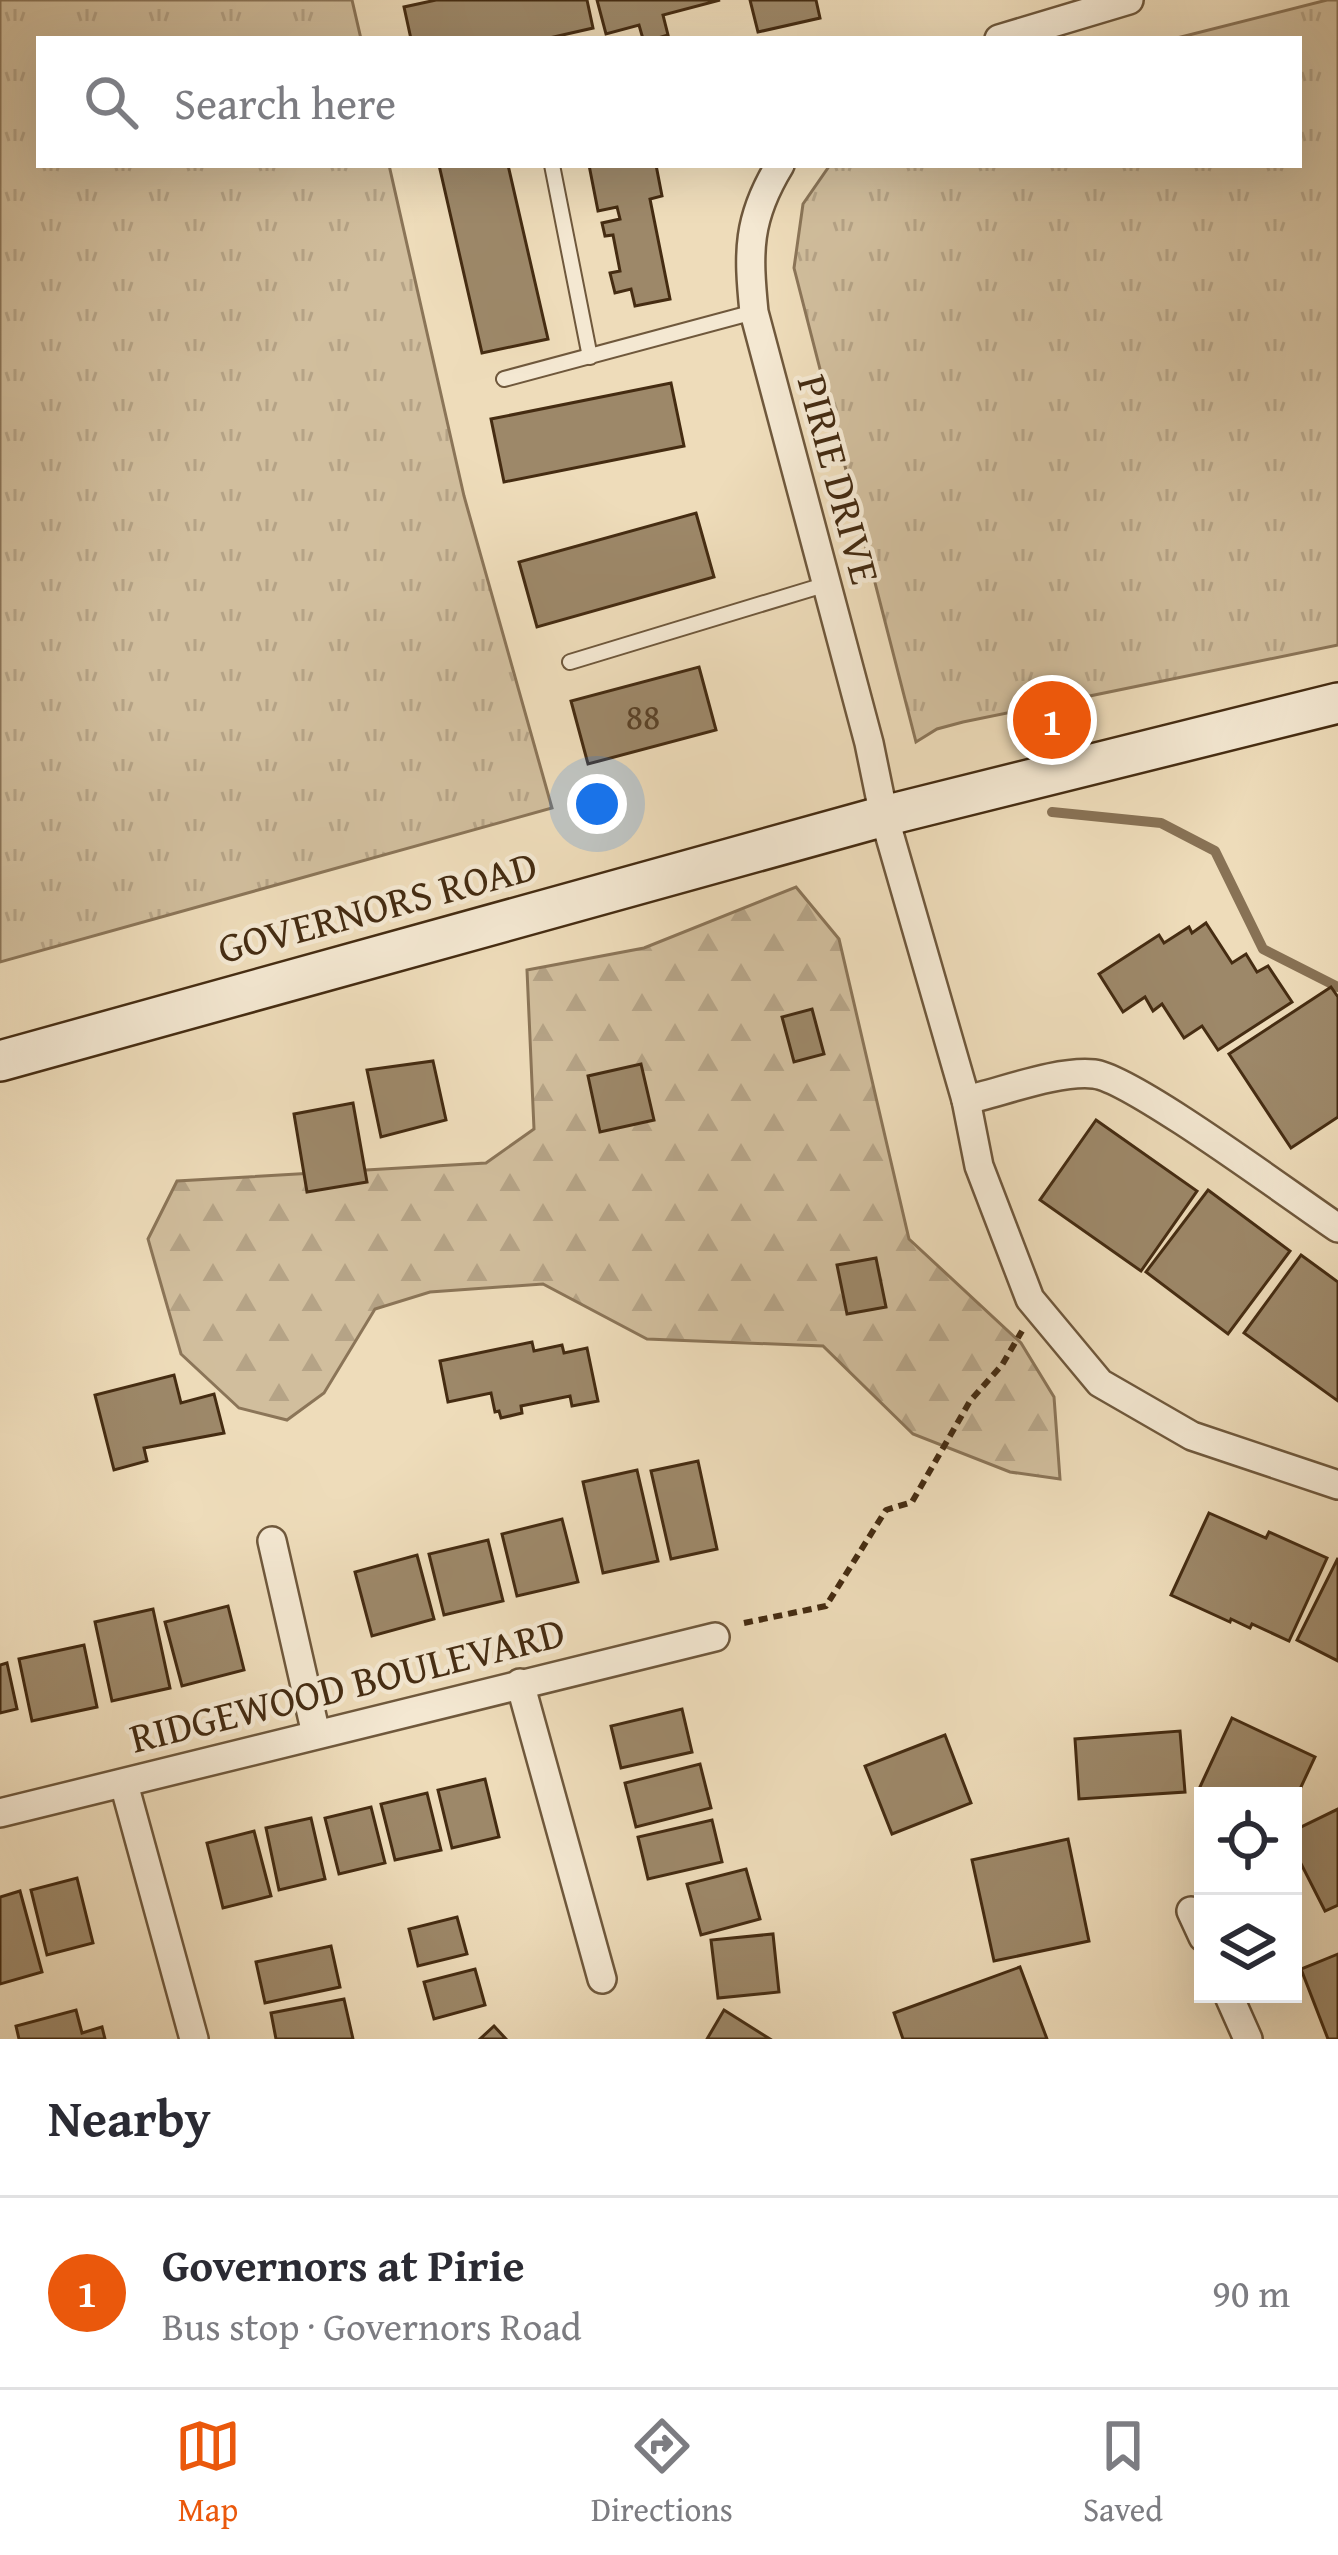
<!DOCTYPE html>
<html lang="en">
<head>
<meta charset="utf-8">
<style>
  :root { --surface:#fff; --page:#f2f2f3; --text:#2b2b33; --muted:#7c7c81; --line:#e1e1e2; --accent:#ea580c }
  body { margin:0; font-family:"Gentium Book Plus",serif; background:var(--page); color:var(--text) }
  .controls { position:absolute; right:36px; bottom:36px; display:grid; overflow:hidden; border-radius:0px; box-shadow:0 12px 48px #0002 }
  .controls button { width:108px; height:108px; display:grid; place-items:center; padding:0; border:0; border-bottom:3px solid var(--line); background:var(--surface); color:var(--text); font:60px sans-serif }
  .you { position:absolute; left:597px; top:804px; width:42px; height:42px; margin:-30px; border:9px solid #fff; border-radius:50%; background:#1a73e8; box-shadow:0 0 0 18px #1a73e833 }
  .badge { display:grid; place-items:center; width:78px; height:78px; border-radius:50%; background:var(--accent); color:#fff; font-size:39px; font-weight:700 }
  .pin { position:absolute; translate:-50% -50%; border:6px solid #fff; box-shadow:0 3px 12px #0006 }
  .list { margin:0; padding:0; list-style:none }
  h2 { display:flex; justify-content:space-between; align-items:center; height:156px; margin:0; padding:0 48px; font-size:51px }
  h2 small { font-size:39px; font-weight:400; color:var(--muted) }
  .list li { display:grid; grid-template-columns:78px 1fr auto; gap:36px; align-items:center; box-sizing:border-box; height:192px; padding:0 48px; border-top:3px solid var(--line) }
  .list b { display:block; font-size:45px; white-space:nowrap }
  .list p { margin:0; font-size:39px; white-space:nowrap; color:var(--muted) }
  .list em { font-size:39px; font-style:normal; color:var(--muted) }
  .icon { flex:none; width:66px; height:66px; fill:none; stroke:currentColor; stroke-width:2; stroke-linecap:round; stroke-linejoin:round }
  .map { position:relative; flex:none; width:1338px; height:2039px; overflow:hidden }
  .search { position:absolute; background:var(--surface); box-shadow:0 12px 48px #0002; left:36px; right:36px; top:36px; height:132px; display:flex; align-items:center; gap:30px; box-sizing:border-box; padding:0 42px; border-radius:0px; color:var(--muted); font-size:45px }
  .sheet { height:348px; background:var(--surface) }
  nav { display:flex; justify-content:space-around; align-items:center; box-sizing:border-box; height:168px; border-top:3px solid var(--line); background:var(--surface); font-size:33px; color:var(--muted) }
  nav a { display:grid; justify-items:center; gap:6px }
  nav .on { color:var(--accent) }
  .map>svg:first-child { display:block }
  .grass { fill:url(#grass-tufts); stroke:#8b7558; stroke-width:3 }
  .forest { fill:url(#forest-firs); stroke:#8b7558; stroke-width:3 }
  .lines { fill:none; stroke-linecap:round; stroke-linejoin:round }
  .stream { stroke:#887255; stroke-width:10 }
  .building { fill:#9d8869; stroke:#452c12; stroke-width:3 }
  .service-casing { stroke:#6f583c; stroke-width:18 }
  .minor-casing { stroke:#6f583c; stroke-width:32 }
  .secondary-casing { stroke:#452c12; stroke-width:44 }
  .path { stroke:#452c12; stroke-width:6; stroke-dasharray:9 6; stroke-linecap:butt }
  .service { stroke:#f4e8d2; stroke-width:14 }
  .minor { stroke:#f4e8d2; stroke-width:27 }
  .secondary { stroke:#f4e8d2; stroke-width:39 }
  .labels { text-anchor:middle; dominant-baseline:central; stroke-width:9; stroke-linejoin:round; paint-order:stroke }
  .number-label { font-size:36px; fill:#5b4328 }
  .street-label { font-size:42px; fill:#452c12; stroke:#f4e8d2 }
</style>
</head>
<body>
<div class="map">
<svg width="1338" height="2039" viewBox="0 0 1338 2039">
  <defs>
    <pattern id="grass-tufts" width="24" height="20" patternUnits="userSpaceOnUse" patternTransform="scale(3)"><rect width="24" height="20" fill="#d1be9d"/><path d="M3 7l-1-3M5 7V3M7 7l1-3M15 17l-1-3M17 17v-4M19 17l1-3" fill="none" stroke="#b5a386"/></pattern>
    <pattern id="forest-firs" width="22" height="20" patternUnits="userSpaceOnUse" patternTransform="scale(3)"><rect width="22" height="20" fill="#d1be9d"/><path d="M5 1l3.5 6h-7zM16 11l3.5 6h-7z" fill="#b5a386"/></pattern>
  </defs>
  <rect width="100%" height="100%" fill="#eedcba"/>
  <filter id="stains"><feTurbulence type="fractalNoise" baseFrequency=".00167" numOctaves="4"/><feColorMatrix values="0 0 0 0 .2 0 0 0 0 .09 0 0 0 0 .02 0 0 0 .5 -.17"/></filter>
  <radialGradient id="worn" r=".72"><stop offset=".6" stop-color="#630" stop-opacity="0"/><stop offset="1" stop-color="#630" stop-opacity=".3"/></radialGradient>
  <g class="grass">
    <path d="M0 0H352L361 39H39V165H389L464 496 552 808 0 962Z"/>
    <path d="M1327 0H1338V645L963 722 937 729 916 742 794 268 803 204 830 165H1299V39H1173Z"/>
  </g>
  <path class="forest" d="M796 887 839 939 909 1239 1021 1343 1054 1397 1060 1479 1010 1472 913 1434 823 1346 647 1339 543 1284 430 1292 375 1309 324 1393 287 1420 239 1408 181 1354 148 1239 177 1181 486 1163 534 1129 527 970 644 948Z"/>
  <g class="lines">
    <path class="stream" d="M1052 812 1161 823 1215 851 1263 949 1338 987"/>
  </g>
  <g class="building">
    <path d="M436 0H587L593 28 545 39H411L404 7Z"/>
    <path d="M597 0H720L663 15 668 35 655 39H643L639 25 606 34Z"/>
    <path d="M750 0H816L820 18 758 32Z"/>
    <path d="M439 165H508L548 339 482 353Z"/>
    <path d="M589 165H656L662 196 650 199 670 299 635 306 631 289 615 293 610 273 620 271 613 235 605 236 602 223 620 219 617 207 598 211Z"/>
    <path d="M671 383 684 446 504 482 491 419Z"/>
    <path d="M696 513 714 577 537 627 519 562Z"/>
    <path d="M699 667 716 730 588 764 571 701Z"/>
    <path d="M1206 923 1232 963 1246 954 1257 972 1268 966 1292 1002 1218 1050 1202 1026 1184 1038 1162 1004 1153 1011 1145 997 1123 1012 1099 974 1159 935 1164 943 1189 927 1192 933Z"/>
    <path d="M1331 987 1338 997V1117L1291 1148 1229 1054Z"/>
    <path d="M812 1009 824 1054 794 1062 782 1017Z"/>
    <path d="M433 1061 446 1120 381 1137 367 1070Z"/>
    <path d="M641 1064 654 1120 600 1132 588 1076Z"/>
    <path d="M353 1103 367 1182 307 1192 294 1114Z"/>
    <path d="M1096 1120 1197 1191 1141 1271 1040 1200Z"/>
    <path d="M1208 1190 1290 1251 1228 1334 1146 1272Z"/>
    <path d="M1301 1255 1338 1282V1401L1244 1333Z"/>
    <path d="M876 1258 886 1307 847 1314 837 1265Z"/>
    <path d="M532 1342 534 1351 562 1345 564 1353 587 1348 598 1401 572 1406 570 1396 521 1406 522 1413 501 1418 499 1411 495 1412 491 1393 448 1402 440 1361Z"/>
    <path d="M174 1375 181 1403 214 1394 224 1433 144 1448 147 1461 114 1470 95 1395Z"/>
    <path d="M698 1461 717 1549 671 1559 651 1471Z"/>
    <path d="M637 1470 658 1561 603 1573 583 1482Z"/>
    <path d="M1209 1513 1266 1538 1269 1532 1327 1558 1289 1641 1252 1624 1250 1628 1231 1619 1230 1622 1171 1595Z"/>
    <path d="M562 1519 578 1582 517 1596 502 1534Z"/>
    <path d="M488 1540 503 1601 444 1615 429 1554Z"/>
    <path d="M417 1555 434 1619 372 1636 355 1572Z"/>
    <path d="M1338 1558V1661L1297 1640Z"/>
    <path d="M228 1606 244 1670 182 1686 165 1622Z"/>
    <path d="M153 1609 170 1688 112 1701 95 1622Z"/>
    <path d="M84 1645 97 1707 32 1721 19 1659Z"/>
    <path d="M7 1663 17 1709 0 1713V1665Z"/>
    <path d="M682 1709 692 1752 621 1768 611 1726Z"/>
    <path d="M1232 1718 1315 1757 1293 1804V1796H1214L1199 1789Z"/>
    <path d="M1180 1731 1185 1792 1079 1799 1075 1739Z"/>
    <path d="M945 1735 971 1803 892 1834 865 1766Z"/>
    <path d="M700 1764 711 1808 636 1827 625 1783Z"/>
    <path d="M485 1779 499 1837 452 1848 438 1790Z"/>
    <path d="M427 1793 441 1850 395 1860 381 1804Z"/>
    <path d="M371 1807 385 1863 339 1874 325 1818Z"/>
    <path d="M1338 1809V1905L1325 1911 1293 1848V1831Z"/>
    <path d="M311 1818 325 1879 279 1890 266 1828Z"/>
    <path d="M712 1820 722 1862 648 1879 638 1837Z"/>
    <path d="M254 1831 271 1896 223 1908 207 1843Z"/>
    <path d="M1068 1839 1089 1941 994 1961 972 1860Z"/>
    <path d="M746 1869 760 1919 701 1935 687 1884Z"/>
    <path d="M77 1878 93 1943 47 1955 31 1890Z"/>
    <path d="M20 1891 42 1972 0 1984V1897Z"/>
    <path d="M457 1917 467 1954 418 1966 409 1929Z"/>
    <path d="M773 1934 779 1992 718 1998 711 1940Z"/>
    <path d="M331 1946 340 1987 265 2003 256 1962Z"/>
    <path d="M1338 1954V2039H1328L1301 1969Z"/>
    <path d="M1020 1967 1047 2039H903L894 2013Z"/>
    <path d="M475 1969 485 2005 434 2019 424 1982Z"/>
    <path d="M344 1999 353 2039H276L271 2013Z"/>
    <path d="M76 2010 82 2033 102 2027 105 2039H19L16 2026Z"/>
    <path d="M724 2010 770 2039H707Z"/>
    <path d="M494 2026 506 2039H480Z"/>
  </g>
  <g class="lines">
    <g class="service-casing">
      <g id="service">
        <path d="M552 165 590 357"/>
        <path d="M504 379 754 312"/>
        <path d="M570 662 824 585"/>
      </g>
    </g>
    <g class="minor-casing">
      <g id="minor">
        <path d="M999 39 1129 0"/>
        <path d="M780 165C747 219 748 252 754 312L869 743 884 816 966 1100 979 1166 1030 1299 1100 1383 1192 1436 1338 1485"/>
        <path d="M966 1100C1002 1092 1058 1070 1094 1074 1132 1078 1296 1200 1338 1228"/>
        <path d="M272 1541 316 1734"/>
        <path d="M520 1683 602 1979"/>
        <path d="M124 1784 194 2039"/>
        <path d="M0 1813 715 1637"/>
        <path d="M1191 1911 1203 1937"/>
        <path d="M1228 1994 1248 2039"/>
      </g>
    </g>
    <g class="secondary-casing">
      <path id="secondary" d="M0 1061 884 816 1338 703"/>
    </g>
    <path class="path" d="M744 1623 826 1606 886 1510 912 1502 970 1401 1002 1365 1022 1331"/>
    <use href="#service" class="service"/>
    <use href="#minor" class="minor"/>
    <use href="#secondary" class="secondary"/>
  </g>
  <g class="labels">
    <g class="number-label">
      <text x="643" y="715">88</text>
    </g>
    <g class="street-label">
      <text transform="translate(840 479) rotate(75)">PIRIE DRIVE</text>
      <text transform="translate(377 906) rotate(-15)">GOVERNORS ROAD</text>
      <text transform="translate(347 1684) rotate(-14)">RIDGEWOOD BOULEVARD</text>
    </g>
  </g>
  <rect width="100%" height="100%" filter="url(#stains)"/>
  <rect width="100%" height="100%" fill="url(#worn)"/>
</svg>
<div class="controls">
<button><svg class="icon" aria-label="locate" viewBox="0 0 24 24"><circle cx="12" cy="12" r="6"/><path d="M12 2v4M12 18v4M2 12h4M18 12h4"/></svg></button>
<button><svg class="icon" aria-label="layers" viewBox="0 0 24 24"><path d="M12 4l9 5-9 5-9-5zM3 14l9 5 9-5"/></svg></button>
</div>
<div class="you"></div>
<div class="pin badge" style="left:1052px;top:720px">1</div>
<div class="search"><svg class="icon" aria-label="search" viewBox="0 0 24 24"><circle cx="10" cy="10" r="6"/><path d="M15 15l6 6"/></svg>Search here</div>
</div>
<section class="sheet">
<h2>Nearby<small></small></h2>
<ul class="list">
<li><span class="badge">1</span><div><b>Governors at Pirie</b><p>Bus stop · Governors Road</p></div><em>90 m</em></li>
</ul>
</section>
<nav>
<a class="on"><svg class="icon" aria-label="map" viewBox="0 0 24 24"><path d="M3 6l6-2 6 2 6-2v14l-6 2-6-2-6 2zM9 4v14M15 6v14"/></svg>Map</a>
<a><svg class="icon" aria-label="directions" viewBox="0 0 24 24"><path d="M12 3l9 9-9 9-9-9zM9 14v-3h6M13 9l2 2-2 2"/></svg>Directions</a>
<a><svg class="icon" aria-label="saved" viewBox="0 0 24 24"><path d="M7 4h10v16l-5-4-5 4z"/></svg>Saved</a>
</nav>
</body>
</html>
